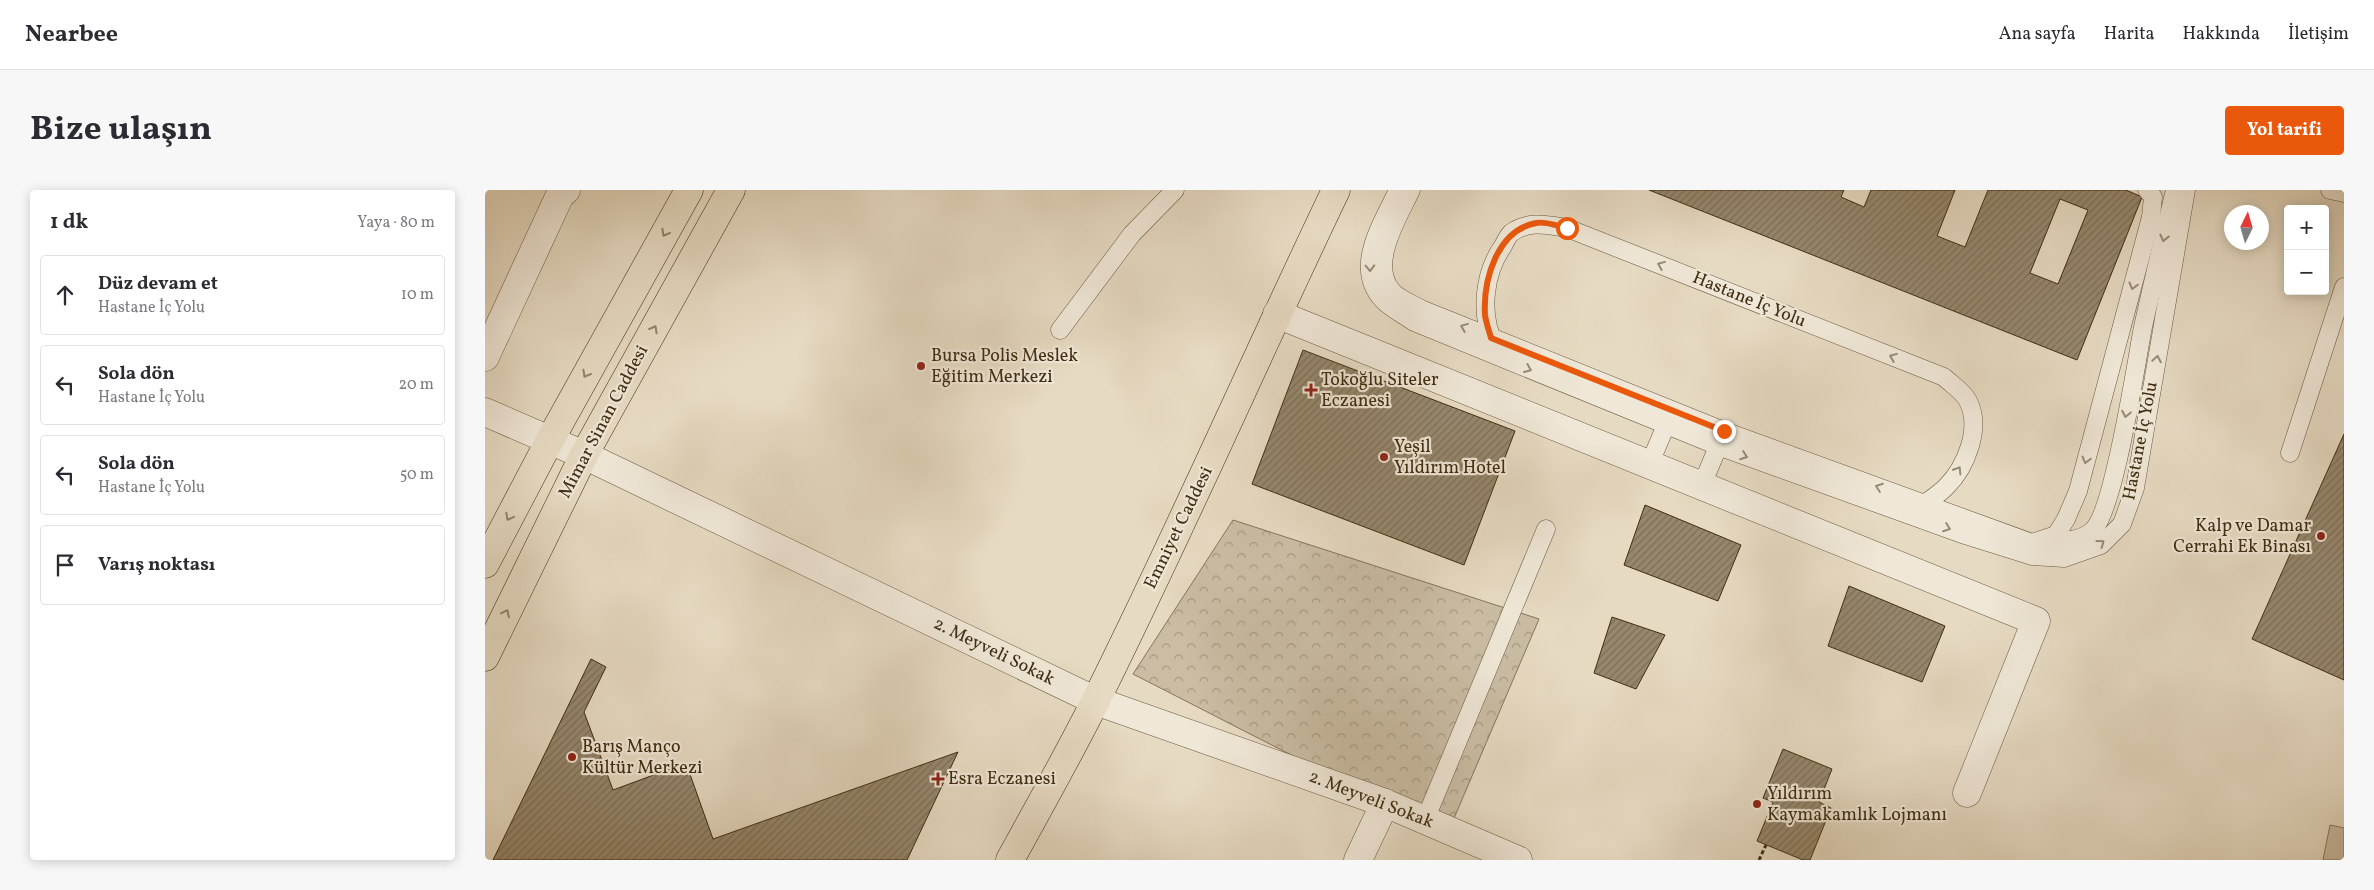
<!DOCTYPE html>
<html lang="tr">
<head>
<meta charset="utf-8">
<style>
  :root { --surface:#fff; --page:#f7f7f7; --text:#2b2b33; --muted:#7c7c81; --line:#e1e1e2; --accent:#ea580c }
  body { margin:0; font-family:Vollkorn,serif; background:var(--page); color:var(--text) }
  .controls { position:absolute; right:15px; top:15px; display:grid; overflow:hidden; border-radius:5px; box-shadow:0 2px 12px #0003 }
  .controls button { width:45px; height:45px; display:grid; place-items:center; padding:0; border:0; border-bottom:1px solid var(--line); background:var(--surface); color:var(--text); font:25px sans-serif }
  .compass { position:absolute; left:1739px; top:15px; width:45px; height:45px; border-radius:50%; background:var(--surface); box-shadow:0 2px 12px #0003; rotate:5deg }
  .stop { position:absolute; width:15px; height:15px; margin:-11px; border:4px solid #ea580c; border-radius:50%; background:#fff }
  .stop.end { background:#ea580c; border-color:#fff; box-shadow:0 1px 5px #0008 }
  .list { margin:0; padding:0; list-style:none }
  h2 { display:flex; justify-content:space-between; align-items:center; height:65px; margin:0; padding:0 20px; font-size:21px }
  h2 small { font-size:16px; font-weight:400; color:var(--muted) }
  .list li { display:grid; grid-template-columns:32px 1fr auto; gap:15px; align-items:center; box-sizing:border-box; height:80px; margin:0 10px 10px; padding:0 10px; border:1px solid var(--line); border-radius:5px }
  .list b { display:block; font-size:19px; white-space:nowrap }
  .list p { margin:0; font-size:16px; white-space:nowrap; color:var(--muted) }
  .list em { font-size:16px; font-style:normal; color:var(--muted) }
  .icon { flex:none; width:28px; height:28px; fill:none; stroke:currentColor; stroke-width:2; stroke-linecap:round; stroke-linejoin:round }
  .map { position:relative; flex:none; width:1859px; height:670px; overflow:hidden; border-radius:5px }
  header { display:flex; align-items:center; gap:30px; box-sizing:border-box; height:70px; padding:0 25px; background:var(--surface); border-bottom:1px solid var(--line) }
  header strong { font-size:24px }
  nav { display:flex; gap:28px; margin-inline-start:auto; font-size:18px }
  .intro { display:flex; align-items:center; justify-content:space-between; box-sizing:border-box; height:120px; padding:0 30px }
  h1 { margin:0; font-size:35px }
  .button { padding:12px 22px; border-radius:5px; background:var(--accent); color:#fff; font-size:18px; font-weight:700 }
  main { display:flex; gap:30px; padding:0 30px }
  aside { flex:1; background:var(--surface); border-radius:5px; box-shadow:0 2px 12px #0003 }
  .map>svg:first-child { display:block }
  .forest { fill:url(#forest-crowns); stroke:#85755a }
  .pitch { fill:#cabda4; stroke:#85755a }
  .building { fill:url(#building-hatch); stroke:#402d11; fill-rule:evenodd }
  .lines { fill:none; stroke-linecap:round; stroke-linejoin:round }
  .service-casing { stroke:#6a583d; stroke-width:19 }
  .minor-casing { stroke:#6a583d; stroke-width:29 }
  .primary-casing { stroke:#402d11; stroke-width:29 }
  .path { stroke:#402d11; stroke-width:3; stroke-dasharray:4 2.5; stroke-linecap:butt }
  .service { stroke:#efe7d7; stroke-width:18 }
  .minor { stroke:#efe7d7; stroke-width:28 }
  .primary { stroke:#e6dac2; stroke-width:28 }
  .oneway { stroke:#93846a }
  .oneway2 { stroke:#988a74 }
  .route { stroke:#ea580c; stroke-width:6 }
  .poi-dot { fill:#8f2418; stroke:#efe7d7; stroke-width:2 }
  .labels { text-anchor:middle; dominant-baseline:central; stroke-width:4.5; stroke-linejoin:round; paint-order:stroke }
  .street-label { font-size:18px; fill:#402d11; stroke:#efe7d7 }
  .poi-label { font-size:18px; fill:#402d11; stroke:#efe7d7; text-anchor:start }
</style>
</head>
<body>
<header>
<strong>Nearbee</strong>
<nav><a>Ana sayfa</a><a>Harita</a><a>Hakkında</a><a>İletişim</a></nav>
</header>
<div class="intro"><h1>Bize ulaşın</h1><a class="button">Yol tarifi</a></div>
<main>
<aside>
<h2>1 dk<small>Yaya · 80 m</small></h2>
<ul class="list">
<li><svg class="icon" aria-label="ahead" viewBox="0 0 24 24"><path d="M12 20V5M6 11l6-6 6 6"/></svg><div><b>Düz devam et</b><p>Hastane İç Yolu</p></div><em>10 m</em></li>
<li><svg class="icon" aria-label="left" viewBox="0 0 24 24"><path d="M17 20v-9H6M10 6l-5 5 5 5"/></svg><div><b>Sola dön</b><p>Hastane İç Yolu</p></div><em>20 m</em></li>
<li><svg class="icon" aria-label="left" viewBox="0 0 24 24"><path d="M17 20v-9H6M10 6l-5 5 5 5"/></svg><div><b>Sola dön</b><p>Hastane İç Yolu</p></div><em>50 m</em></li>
<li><svg class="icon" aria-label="arrive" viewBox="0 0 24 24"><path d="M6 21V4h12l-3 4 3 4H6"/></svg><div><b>Varış noktası</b></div></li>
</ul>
</aside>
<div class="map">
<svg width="1859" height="670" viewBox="0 0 1859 670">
  <defs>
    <pattern id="forest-crowns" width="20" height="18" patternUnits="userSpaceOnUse" patternTransform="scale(1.25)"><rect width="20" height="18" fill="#cabda4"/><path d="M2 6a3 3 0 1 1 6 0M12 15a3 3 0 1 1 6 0" fill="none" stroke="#a59a84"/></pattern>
    <pattern id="building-hatch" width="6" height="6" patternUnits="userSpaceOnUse" patternTransform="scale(1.25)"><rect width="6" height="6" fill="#96876d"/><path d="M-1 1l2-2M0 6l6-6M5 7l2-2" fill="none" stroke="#7c6f58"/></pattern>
  </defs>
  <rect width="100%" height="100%" fill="#e6dac2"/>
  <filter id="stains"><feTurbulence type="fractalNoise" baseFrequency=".004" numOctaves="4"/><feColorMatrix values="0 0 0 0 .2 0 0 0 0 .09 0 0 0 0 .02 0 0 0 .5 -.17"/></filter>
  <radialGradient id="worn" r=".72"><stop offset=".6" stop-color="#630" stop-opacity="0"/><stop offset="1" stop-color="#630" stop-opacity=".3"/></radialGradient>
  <path class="forest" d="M748 330 1054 429 964 640 900 613 648 484Z"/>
  <path class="pitch" d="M1845 635 1859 638V670H1838Z"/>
  <g class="building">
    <path d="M1164 0H1359L1356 7 1379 17 1386 0H1470L1452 46 1480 57 1503 0H1641L1657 7 1592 170ZM1575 9 1603 20 1573 94 1545 83Z"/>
    <path d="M818 160 1030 241 979 375 767 294Z"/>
    <path d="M1859 244V490L1767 449Z"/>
    <path d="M1160 315 1256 355 1233 411 1139 375Z"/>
    <path d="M1364 396 1460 436 1437 492 1343 456Z"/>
    <path d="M1127 427 1180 445 1151 499 1109 483Z"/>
    <path d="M106 469 121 477 99 522 128 600 201 573 228 649 473 562 422 670H8Z"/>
    <path d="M1298 559 1347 579 1334 612 1346 618 1325 670H1318L1272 651 1288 612 1278 608Z"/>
  </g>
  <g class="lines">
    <g class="service-casing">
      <g id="service">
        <path d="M913 0C898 33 867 77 898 110 906 119 920 125 929 132L1233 256 1480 345 1547 366 1579 368 1616 355 1637 334 1650 298 1701 0"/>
        <path d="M926 0C914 26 883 74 907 101 913 109 928 114 936 119L1239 241 1547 353 1571 345 1581 329 1593 301 1666 27 1668 7 1662 0"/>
        <path d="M1845 0 1859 3"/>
        <path d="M575 140 647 44 690 0"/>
        <path d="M1010 155C994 125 999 83 1018 56 1020 52 1023 46 1026 43 1043 30 1063 35 1082 38L1459 187C1466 194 1479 202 1483 211 1497 238 1481 277 1461 297 1453 305 1442 312 1433 318"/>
        <path d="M1805 263 1859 97"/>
        <path d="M1164 275 1185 226"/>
        <path d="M1217 295 1237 247"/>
        <path d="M1560 352C1574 351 1595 352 1607 341 1629 323 1651 173 1658 137 1668 91 1679 46 1690 0"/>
        <path d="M940 630 1061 339"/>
      </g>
    </g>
    <g class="minor-casing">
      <g id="minor">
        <path d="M792 124 1551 431 1482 603"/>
        <path d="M0 167 75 5 81 0"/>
        <path d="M0 222 99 265 611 511 900 613 1033 670"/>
        <path d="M873 670 900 613"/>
      </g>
    </g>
    <g class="primary-casing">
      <g id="primary">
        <path d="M0 374 65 250 204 0"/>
        <path d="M0 467 99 265 246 0"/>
        <path d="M525 670C554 617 584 564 611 510 695 342 770 169 851 0"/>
      </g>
    </g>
    <path class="path" d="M1274 670 1281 655"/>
    <use href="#service" class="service"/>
    <use href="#minor" class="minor"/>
    <use href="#primary" class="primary"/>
  </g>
  <defs><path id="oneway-chevron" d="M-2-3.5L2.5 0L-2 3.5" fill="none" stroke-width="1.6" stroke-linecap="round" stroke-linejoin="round" transform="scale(1.25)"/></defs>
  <g class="oneway">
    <use href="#oneway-chevron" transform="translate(180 43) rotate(119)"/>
    <use href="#oneway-chevron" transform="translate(169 139) rotate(-61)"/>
    <use href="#oneway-chevron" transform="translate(101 184) rotate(119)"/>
    <use href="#oneway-chevron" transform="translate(24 327) rotate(118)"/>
    <use href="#oneway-chevron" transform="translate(21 423) rotate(-64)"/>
  </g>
  <g class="oneway2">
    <use href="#oneway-chevron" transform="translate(1679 48) rotate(103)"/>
    <use href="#oneway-chevron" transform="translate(1176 75) rotate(-158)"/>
    <use href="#oneway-chevron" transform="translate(885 78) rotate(88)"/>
    <use href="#oneway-chevron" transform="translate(1648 96) rotate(105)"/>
    <use href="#oneway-chevron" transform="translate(979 137) rotate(-158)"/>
    <use href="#oneway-chevron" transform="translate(1408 167) rotate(-158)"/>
    <use href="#oneway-chevron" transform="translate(1672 169) rotate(-80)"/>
    <use href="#oneway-chevron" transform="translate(1043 179) rotate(23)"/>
    <use href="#oneway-chevron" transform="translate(1641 224) rotate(101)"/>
    <use href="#oneway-chevron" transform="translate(1259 266) rotate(20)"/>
    <use href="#oneway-chevron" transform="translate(1601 270) rotate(105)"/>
    <use href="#oneway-chevron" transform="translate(1473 280) rotate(-58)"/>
    <use href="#oneway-chevron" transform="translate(1394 297) rotate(-160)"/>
    <use href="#oneway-chevron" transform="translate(1462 338) rotate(20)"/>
    <use href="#oneway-chevron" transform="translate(1616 353) rotate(-36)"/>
  </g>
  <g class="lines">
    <path class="route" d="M1082 38C1073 36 1060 31 1051 33 1012 40 998 90 1000 125 1001 133 1004 140 1006 148L1239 241"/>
  </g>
  <g class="poi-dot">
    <circle cx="436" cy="176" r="5"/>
    <path d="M823.5 192.5h5v5h5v5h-5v5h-5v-5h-5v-5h5z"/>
    <circle cx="899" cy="267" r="5"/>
    <circle cx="1836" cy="346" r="5"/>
    <circle cx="87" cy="567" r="5"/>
    <path d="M450.5 581.5h5v5h5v5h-5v5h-5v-5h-5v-5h5z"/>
    <circle cx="1272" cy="614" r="5"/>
  </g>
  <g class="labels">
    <g class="street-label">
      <text transform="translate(1264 110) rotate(22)">Hastane İç Yolu</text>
      <text transform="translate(119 232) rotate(-62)">Mimar Sinan Caddesi</text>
      <text transform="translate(1656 251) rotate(-79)">Hastane İç Yolu</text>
      <text transform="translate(694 338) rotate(-64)">Emniyet Caddesi</text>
      <text transform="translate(509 462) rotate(26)">2. Meyveli Sokak</text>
      <text transform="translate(886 610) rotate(21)">2. Meyveli Sokak</text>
    </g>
    <g class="poi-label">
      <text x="446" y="166">Bursa Polis Meslek<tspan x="446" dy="21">Eğitim Merkezi</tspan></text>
      <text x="836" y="190">Tokoğlu Siteler<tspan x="836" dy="21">Eczanesi</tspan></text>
      <text x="909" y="257">Yeşil<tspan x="909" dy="21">Yıldırım Hotel</tspan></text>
      <text x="1826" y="336" text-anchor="end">Kalp ve Damar<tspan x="1826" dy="21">Cerrahi Ek Binası</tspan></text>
      <text x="97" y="557">Barış Manço<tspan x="97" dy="21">Kültür Merkezi</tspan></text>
      <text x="463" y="589">Esra Eczanesi</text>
      <text x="1282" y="604">Yıldırım<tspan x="1282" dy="21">Kaymakamlık Lojmanı</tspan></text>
    </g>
  </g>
  <rect width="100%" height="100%" filter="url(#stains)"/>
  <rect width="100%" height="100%" fill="url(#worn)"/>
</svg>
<div class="controls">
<button>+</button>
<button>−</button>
</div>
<svg class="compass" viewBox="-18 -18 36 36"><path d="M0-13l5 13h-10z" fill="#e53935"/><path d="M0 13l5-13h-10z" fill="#7c7c81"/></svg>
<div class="stop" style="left:1082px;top:38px"></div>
<div class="stop end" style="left:1239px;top:241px"></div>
</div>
</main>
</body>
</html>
